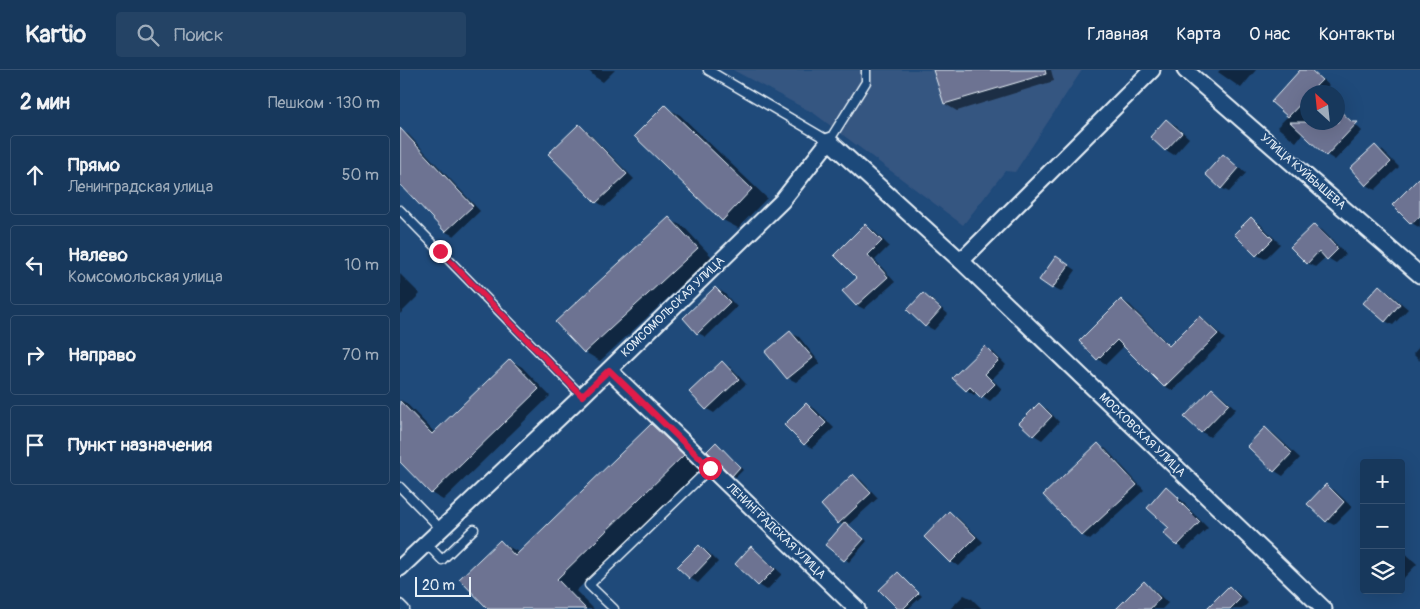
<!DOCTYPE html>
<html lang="ru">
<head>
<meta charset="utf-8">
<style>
  :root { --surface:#17385c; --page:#244365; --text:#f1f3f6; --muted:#9eacbb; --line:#365272 }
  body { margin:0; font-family:Pangolin,sans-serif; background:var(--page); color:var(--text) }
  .controls { position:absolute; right:15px; bottom:15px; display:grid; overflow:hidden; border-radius:5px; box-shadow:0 5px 20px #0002 }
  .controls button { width:45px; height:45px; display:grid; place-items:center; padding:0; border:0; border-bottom:1px solid var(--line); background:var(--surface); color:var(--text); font:25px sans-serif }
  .compass { position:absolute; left:900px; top:15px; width:45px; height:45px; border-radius:50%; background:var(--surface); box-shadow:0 5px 20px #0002; rotate:333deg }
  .scale { position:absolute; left:15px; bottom:12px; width:56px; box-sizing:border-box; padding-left:5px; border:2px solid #e8f1f8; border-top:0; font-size:14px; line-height:18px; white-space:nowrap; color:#e8f1f8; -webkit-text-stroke:4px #1f4a7a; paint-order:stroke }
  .stop { position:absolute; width:15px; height:15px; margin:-11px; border:4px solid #e11d48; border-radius:50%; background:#fff }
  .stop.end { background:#e11d48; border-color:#fff; box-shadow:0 1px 5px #0008 }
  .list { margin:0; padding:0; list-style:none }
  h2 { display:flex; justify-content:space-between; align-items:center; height:65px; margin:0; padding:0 20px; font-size:21px }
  h2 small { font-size:16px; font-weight:400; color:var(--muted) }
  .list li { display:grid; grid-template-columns:32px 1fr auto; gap:15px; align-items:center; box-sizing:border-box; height:80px; margin:0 10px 10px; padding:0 10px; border:1px solid var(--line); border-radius:5px }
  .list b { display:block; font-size:19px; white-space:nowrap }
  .list p { margin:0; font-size:16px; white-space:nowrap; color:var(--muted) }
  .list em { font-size:16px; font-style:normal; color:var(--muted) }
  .icon { flex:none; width:28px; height:28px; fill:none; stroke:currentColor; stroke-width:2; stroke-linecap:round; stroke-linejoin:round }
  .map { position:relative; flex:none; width:1020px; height:539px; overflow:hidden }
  header { display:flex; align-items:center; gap:30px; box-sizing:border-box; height:70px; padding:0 25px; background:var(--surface); border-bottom:1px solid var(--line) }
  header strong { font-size:24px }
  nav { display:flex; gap:28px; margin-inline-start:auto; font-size:18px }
  .search { width:350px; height:45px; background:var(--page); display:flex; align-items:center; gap:12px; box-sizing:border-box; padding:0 18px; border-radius:5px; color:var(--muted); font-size:19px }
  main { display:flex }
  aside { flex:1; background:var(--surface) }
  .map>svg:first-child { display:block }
  .built { fill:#365681 }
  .shadow { fill:#0007 }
  .building { fill:#6d7392; stroke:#e8f1f8 }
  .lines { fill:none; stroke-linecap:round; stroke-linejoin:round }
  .lane-casing { stroke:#e8f1f8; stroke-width:11 }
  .street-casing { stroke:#e8f1f8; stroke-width:19 }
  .lane { stroke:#1f4a7a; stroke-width:8 }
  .street { stroke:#1f4a7a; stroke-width:15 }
  .route { stroke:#e11d48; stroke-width:6 }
  .labels { text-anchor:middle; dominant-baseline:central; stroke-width:4; stroke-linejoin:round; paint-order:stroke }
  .street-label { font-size:12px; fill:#e8f1f8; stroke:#1f4a7a }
</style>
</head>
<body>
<header>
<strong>Kartio</strong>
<div class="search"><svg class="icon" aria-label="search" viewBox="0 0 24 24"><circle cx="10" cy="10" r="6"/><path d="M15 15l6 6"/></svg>Поиск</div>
<nav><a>Главная</a><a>Карта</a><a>О нас</a><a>Контакты</a></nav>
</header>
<main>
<aside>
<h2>2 мин<small>Пешком · 130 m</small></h2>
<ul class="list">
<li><svg class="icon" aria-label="ahead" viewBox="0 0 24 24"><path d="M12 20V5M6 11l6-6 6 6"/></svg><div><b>Прямо</b><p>Ленинградская улица</p></div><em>50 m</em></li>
<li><svg class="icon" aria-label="left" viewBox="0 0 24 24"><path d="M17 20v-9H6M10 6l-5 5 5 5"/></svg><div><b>Налево</b><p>Комсомольская улица</p></div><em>10 m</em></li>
<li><svg class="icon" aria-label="right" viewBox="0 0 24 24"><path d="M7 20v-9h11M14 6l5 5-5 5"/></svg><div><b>Направо</b></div><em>70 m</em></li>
<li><svg class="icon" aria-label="arrive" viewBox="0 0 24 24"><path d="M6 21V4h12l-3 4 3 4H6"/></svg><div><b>Пункт назначения</b></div></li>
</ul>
</aside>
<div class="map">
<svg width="1020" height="539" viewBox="0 0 1020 539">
  <rect width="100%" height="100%" fill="#1f4a7a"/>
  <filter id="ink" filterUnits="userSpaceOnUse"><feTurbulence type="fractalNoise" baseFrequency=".02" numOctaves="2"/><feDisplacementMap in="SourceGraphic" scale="10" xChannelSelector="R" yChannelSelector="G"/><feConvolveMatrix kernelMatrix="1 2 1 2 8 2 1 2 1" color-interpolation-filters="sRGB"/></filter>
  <g filter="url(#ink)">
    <path class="built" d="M333 0H682L615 102 605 101 563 155 415 44Z"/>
    <g class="shadow">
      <path d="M188 0H215L203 12 195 7Z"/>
      <path d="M542 0H651L654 11 557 41 545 34Z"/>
      <path d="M820 0H856L841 18 818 2Z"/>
      <path d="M902 0H911L929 15 922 22H908V52H938V38L962 61 935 90 927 85 903 63 896 72 877 57 888 46Z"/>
      <path d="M265 37 280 45 367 128 338 158 323 150Z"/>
      <path d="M767 50 775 55 789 68 774 85 766 80 751 67Z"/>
      <path d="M179 56 187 61 234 109 205 137 197 132Z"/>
      <path d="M0 60 8 64 80 141 54 166 46 162 0 113Z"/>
      <path d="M975 76 983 81 999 97 975 120 967 115Z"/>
      <path d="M823 85 846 103 829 122 821 118Z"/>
      <path d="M1020 111V158L1012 153 994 135Z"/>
      <path d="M269 149 284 157 312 187 200 291 185 282 157 252Z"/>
      <path d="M851 149 859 153 880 174 865 189 857 185 836 164Z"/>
      <path d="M465 156 473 160 489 176 475 190 495 212 464 239 456 235Z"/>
      <path d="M914 156 922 160 946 184 936 193 926 187 915 197 907 193Z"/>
      <path d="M664 192 676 200 661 222 653 218Z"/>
      <path d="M0 204 20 224 0 244Z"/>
      <path d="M979 217 987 221 1008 239 993 255 985 251Z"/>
      <path d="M316 218 324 223 337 237 306 267 298 263 285 248Z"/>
      <path d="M524 224 531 229 548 244 534 260 526 256Z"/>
      <path d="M722 230 730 235 770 276 799 247 807 252 825 269 773 321 765 316 724 276 706 294 698 289 680 271Z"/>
      <path d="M391 263 399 267 420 293 396 312 388 308Z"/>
      <path d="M1020 276V291L1013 284Z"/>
      <path d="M585 277 593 282 606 295 592 309 602 319 590 331 577 322 574 325 567 320Z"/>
      <path d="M110 290 122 297 150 326 43 430 31 423 0 390V330L6 333 35 363Z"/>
      <path d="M322 293 330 297 346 314 314 343 307 339Z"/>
      <path d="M812 320 820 324 836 339 810 367 802 362 786 347Z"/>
      <path d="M407 334 415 339 434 358 412 378 405 374Z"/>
      <path d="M639 335 647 339 659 352 642 370 634 365Z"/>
      <path d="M251 355 271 367 303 397 176 521 194 539H90L100 472 120 483Z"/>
      <path d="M865 358 873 363 900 388 883 406 875 401Z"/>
      <path d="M698 375 706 379 744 420 690 470 682 465Z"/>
      <path d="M319 376 343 400 336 407 333 405Z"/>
      <path d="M454 406 461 410 478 428 448 455 467 471 449 492 427 474 443 455 439 453Z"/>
      <path d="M926 416 934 420 952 437 934 455 926 451Z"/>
      <path d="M766 418 786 434 785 435 808 458 785 480 777 475 770 458Z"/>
      <path d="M549 443 557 447 583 472 559 496 551 492Z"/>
      <path d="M299 477 307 481 318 492 298 513 290 508Z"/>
      <path d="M351 478 359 483 382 504 367 520 359 515 336 493Z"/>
      <path d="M1001 479 1017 494 1001 511Z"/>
      <path d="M501 506 522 526 508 539H500Z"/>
      <path d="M744 513 752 518 768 533 762 539H722Z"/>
      <path d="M829 517 837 522 848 533 842 539H813Z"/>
      <path d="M564 525 572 529 582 539H550Z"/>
    </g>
    <g class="building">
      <path d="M533 0H645L646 4 544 34Z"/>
      <path d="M900 0H911L922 10 910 22H908V26L888 47 871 32Z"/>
      <path d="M265 35 352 119 322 151 234 66Z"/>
      <path d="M938 39 952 52H958L926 86 890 52H938Z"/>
      <path d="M766 49 782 63 765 81 750 67Z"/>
      <path d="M179 54 227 104 196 133 148 84Z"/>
      <path d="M0 58 73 136 45 162 0 114Z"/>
      <path d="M975 75 991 92 966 116 950 98Z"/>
      <path d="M823 84 839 98 821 119 805 104Z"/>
      <path d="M1020 107V146L1011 154 992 135Z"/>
      <path d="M269 147 298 178 184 283 155 252Z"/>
      <path d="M851 147 873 169 856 186 834 164Z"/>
      <path d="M465 154 482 171 468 185 488 207 456 236 442 221 457 208 434 185Z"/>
      <path d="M914 154 938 179 927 190 919 181 907 194 890 177Z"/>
      <path d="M656 186 669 195 652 219 639 210Z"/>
      <path d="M979 215 1000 234 985 252 963 233Z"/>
      <path d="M315 217 330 232 297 264 283 248Z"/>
      <path d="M523 223 541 239 525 257 507 240Z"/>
      <path d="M721 229 769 276 799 246 818 264 764 317 717 270 697 290 679 271Z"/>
      <path d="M390 261 413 288 387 309 365 282Z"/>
      <path d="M585 276 599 290 585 304 595 314 581 328 570 317 566 321 552 308Z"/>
      <path d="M110 289 139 319 31 424 0 392V331L32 364Z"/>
      <path d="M322 291 339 309 306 340 289 322Z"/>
      <path d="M812 318 829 334 801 363 784 347Z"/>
      <path d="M406 333 426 353 404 375 384 355Z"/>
      <path d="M639 333 652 346 633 366 619 353Z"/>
      <path d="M251 354 284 385 157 509 186 539H88L59 509 100 470 115 486Z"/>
      <path d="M865 357 892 383 874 402 847 376Z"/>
      <path d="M316 372 340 397 332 406 307 381Z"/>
      <path d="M698 373 737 415 682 466 643 425Z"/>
      <path d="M453 404 471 423 438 454 421 435Z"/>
      <path d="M926 414 944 432 926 452 907 434Z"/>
      <path d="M766 416 779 428 778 430 800 452 777 476 763 463 769 458 747 438Z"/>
      <path d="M549 441 576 467 550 493 524 467Z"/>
      <path d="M445 452 464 469 444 491 425 475Z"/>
      <path d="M299 475 311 487 290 509 277 497Z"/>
      <path d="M351 476 375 499 358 516 335 494Z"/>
      <path d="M498 502 519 523 503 539H498L479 520Z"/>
      <path d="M744 511 760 528 750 539H716Z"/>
      <path d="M829 516 841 528 830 539H806Z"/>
    </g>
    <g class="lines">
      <g class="lane-casing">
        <g id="lane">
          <path d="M308 0 429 71 466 12V0"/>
          <path d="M0 140 182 326"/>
          <path d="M0 417 41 459"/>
          <path d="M26 473 42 490 74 459"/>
          <path d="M0 534 5 539"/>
          <path d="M214 539 189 515 310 398"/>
        </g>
      </g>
      <g class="street-casing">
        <g id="street">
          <path d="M785 0 1020 205"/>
          <path d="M561 191 752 0"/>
          <path d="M209 300 457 539"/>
          <path d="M0 498 182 326 382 131 429 71 561 191 924 539"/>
        </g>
      </g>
      <use href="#lane" class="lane"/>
      <use href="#street" class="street"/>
    </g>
  </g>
  <g class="lines" filter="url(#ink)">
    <path class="route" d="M40 181 182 326 209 300 310 398"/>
  </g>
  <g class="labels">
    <g class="street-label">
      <text transform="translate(903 102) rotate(41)">УЛИЦА КУЙБЫШЕВА</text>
      <text transform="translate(273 237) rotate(-44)">КОМСОМОЛЬСКАЯ УЛИЦА</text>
      <text transform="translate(742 365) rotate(44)">МОСКОВСКАЯ УЛИЦА</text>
      <text transform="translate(376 461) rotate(44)">ЛЕНИНГРАДСКАЯ УЛИЦА</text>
    </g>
  </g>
</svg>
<div class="controls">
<button>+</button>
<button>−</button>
<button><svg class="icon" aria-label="layers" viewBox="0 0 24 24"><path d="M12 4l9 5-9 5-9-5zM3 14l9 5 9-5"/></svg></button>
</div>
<svg class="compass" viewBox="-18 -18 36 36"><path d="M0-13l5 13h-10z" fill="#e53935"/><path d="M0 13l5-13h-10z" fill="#9eacbb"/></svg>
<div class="scale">20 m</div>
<div class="stop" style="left:310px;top:398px"></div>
<div class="stop end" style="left:40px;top:181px"></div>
</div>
</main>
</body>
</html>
